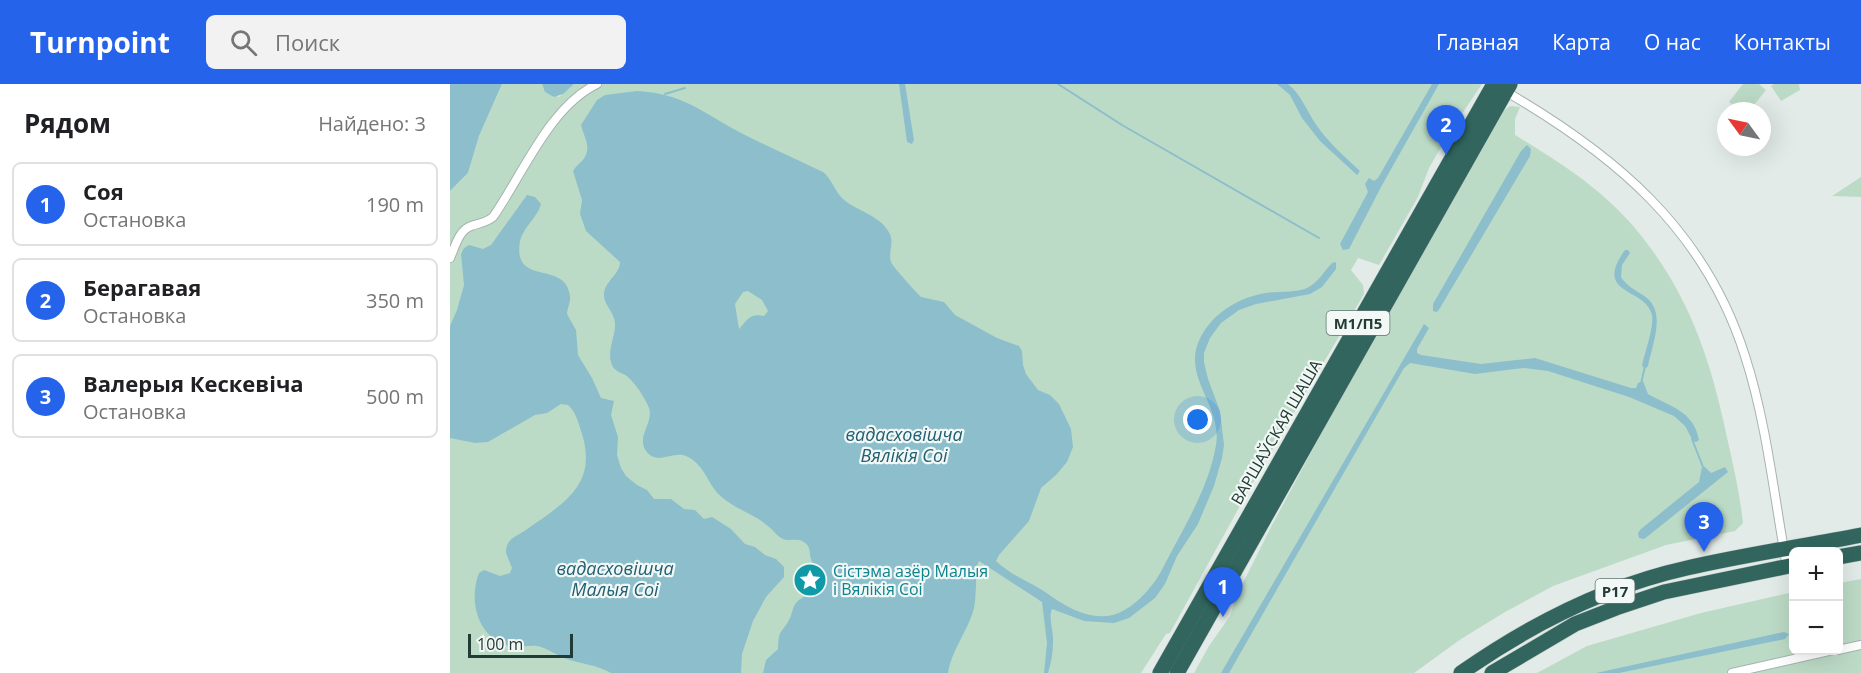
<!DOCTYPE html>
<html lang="ru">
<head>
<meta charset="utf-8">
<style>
  :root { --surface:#fff; --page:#f2f2f2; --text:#202124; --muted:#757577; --line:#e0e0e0; --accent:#2563eb }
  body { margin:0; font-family:"Open Sans",sans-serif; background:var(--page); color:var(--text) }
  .controls { position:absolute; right:18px; bottom:18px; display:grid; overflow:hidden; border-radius:9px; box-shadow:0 6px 24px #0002 }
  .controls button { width:54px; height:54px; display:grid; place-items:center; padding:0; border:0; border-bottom:2px solid var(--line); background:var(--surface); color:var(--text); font:30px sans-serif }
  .compass { position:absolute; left:1267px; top:18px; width:54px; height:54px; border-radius:50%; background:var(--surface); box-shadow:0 6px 24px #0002; rotate:303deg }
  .scale { position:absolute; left:18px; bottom:15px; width:105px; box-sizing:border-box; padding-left:6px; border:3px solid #233b36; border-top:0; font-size:16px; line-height:21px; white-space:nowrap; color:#233b36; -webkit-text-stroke:4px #f2f8f5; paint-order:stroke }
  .you { position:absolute; left:748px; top:336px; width:21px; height:21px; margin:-15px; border:4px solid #fff; border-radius:50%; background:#1a73e8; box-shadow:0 0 0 9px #1a73e833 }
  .badge { display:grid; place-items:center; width:39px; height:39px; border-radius:50%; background:var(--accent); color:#fff; font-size:20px; font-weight:700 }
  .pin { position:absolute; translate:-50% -50px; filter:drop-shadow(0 2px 3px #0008) }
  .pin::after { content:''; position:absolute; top:32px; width:21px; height:18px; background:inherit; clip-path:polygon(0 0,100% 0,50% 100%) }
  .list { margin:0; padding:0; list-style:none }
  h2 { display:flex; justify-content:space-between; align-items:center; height:78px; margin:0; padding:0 24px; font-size:26px }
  h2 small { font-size:20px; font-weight:400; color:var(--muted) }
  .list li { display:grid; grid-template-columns:39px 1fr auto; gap:18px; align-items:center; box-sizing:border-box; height:84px; margin:0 12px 12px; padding:0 12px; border:2px solid var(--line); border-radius:9px }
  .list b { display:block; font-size:22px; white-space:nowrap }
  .list p { margin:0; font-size:20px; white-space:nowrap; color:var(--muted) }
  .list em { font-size:20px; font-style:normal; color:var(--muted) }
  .icon { flex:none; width:33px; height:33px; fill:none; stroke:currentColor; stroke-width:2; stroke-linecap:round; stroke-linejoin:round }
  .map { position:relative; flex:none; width:1411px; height:589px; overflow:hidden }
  header { display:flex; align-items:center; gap:36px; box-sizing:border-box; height:84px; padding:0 30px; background:var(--accent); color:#fff }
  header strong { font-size:28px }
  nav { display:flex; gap:33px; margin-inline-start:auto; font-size:21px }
  .search { width:420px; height:54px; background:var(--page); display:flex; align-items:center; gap:15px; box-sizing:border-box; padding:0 21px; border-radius:9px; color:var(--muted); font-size:22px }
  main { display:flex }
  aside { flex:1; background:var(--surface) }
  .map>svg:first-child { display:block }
  .green { fill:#bcdbc6 }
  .water { fill:#8dbecc; fill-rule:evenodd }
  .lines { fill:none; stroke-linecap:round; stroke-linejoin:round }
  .stream { stroke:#8dbecc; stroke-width:2 }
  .street-casing { stroke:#a5b3ae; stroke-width:10 }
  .highway-casing { stroke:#c1c8c7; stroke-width:16 }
  .street { stroke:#fff; stroke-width:8 }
  .highway { stroke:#31655e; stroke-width:15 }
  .labels { text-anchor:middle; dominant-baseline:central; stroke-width:4.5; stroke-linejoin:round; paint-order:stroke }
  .shield { fill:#f2f8f5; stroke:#61746f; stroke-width:1.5 }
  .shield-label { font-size:15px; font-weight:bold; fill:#233b36 }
  .street-label { font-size:16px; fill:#233b36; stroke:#f2f8f5 }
  .culture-label { font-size:16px; fill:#0d838f; stroke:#f2f8f5; text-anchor:start }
  .water-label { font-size:18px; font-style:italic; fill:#215f72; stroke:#f2f8f5 }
</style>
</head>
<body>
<header>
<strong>Turnpoint</strong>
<div class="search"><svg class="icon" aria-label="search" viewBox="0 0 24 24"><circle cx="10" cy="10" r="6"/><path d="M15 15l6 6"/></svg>Поиск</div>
<nav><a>Главная</a><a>Карта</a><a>О нас</a><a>Контакты</a></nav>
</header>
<main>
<aside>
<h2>Рядом<small>Найдено: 3</small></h2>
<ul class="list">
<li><span class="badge">1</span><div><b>Соя</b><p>Остановка</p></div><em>190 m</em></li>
<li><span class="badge">2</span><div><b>Берагавая</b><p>Остановка</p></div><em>350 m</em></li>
<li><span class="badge">3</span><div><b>Валерыя Кескевіча</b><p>Остановка</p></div><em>500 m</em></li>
</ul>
</aside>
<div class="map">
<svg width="1411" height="589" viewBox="0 0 1411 589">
  <rect width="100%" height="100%" fill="#e2ebe7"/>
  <g class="green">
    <path d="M52 0H92L93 3 109 13 124 0H1032L1001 46 979 84 968 113 929 181 908 174 901 186 913 201 914 210 802 400 720 549 716 550 691 589H0V107L18 89 29 52Z"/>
    <path d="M1293 0H1309L1316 6 1299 27H1290L1279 18Z"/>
    <path d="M1324 0H1349L1350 6 1331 17 1321 2Z"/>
    <path d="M1060 22 1070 23 1065 35V51C1108 77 1151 104 1184 143 1239 208 1261 276 1278 358 1284 385 1290 411 1293 439L1285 447 1216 461 1103 502 1055 528 1011 555 964 589H744L759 562 780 532 787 511 821 443 915 268 1052 28Z"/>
    <path d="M1411 93V113L1382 112Z"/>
    <path d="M1411 495V589H1087L1137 562 1251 529 1343 508 1344 566H1388L1389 499Z"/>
  </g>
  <g class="water">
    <path d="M0 0H52L29 52 18 89 0 107Z"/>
    <path d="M92 0H124L113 10 104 13 95 8Z"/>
    <path d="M449 0H455L464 56 462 60 457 58Z"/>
    <path d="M827 0H838C852 11 857 28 867 42 879 59 895 73 910 87L907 91 870 57 852 34 840 11Z"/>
    <path d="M982 0H989L931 103 899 165 893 166 890 160 918 108 915 100 919 94 924 97 928 94Z"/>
    <path d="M187 7C236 10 252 29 293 50 319 63 346 75 373 88 382 95 384 106 392 114 405 127 430 130 440 150 444 160 438 169 441 178 442 182 467 209 471 213L494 218 505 231 547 254 569 262 572 267 573 281 576 290 588 306 600 311 609 320 621 345 623 363 617 378 606 391 591 404 579 437 549 471 546 477C558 489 577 497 592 506 613 520 635 537 663 531 678 527 693 513 702 501 709 493 713 483 718 474 737 438 759 402 766 361 773 319 727 291 753 249 766 227 791 213 816 209 829 207 845 209 857 204 868 199 874 187 882 179L886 178V185L872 203 860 210 806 220 789 226 771 239 760 254 754 269V278L758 295 770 327 774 361 772 374 764 402 748 440 727 472 715 500 705 514 679 534 664 539 634 537 602 525C598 534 604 548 603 559 603 569 601 579 598 589H594L597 559 592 518 529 477C525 485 527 511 524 524 518 547 502 565 498 589H313L316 576 328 565C329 544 330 552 339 536 342 531 342 524 346 519 355 508 374 511 370 491 368 485 363 481 361 475 359 469 361 463 355 459 348 453 340 458 333 455 328 453 324 447 319 443 305 430 287 426 273 414 258 403 256 382 238 373 224 365 208 383 196 367 186 352 204 339 199 324 195 314 186 300 178 293 174 289 167 289 163 283 155 269 166 253 165 239 164 227 153 221 154 209 156 196 170 190 170 178L136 147 130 130 132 116 123 87C125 83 129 80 132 77 143 64 134 54 131 41L147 16 155 11ZM298 207 312 216 318 227 314 232C300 229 297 236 289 245L285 220 293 208Z"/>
    <path d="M1077 61 1081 65 1080 72 990 224 987 228 983 227V220L1071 67Z"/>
    <path d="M77 111 85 113 91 120C88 133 73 143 70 157 62 204 116 175 120 212 121 218 117 224 117 230L126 246 128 271 142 294 151 314 164 317 161 331 168 353 167 371 171 384 176 392 187 401 197 406 204 415H221L234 425 245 426 254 435 262 433 281 445 295 460 305 463 315 471 326 475 334 483V493L316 513 303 537 292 570 291 589H161C147 581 132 580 117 575 107 572 98 564 87 562 78 561 68 564 59 562 28 554 18 517 29 489L34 486 50 492 60 489 62 484 56 469C56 454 66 453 76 446 112 420 148 402 132 350 129 340 126 328 118 321L111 320 97 329 85 331 38 358 25 359 0 354V242L7 226 14 201 11 170 14 164 19 161 33 165 41 161Z"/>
    <path d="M1175 166H1178L1180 169 1172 181 1171 193C1177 203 1188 207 1197 214 1216 230 1202 261 1198 282L1195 285 1192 281C1195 268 1204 243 1202 231 1196 203 1142 212 1175 166Z"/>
    <path d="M974 240 979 244 967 265V269L971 271 1031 280 1085 274 1181 304H1186L1188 299 1193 297 1198 310C1219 322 1244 327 1249 356L1246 358 1243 357 1235 342 1224 332 1179 313 1098 287 1073 284 1025 290 960 279 954 284 779 589H771Z"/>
    <path d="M1252 383H1255L1261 389 1275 383 1278 388 1198 452 1194 455 1189 454 1188 449 1191 445 1249 398Z"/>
    <path d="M1334 548 1339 550 1335 555 1169 589H1146Z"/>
  </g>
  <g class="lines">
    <g class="stream">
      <path d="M608 0 672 41 869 154"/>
      <path d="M215 10 235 4"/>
      <path d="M1191 300 1195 282"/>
      <path d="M1242 355 1253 383"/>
    </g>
    <g class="street-casing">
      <g id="street">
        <path d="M1053 6C1164 70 1255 145 1295 272 1317 340 1324 413 1337 483"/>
        <path d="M0 174C5 163 9 146 21 142 29 139 36 139 43 133 72 92 99 23 147 0"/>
        <path d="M1388 566 1411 561"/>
        <path d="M1282 589 1383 566"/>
      </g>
    </g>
    <g class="highway-casing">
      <g id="highway">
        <path d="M1388 473 1411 469"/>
        <path d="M710 589 1044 0"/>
        <path d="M727 589 1060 0"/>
        <path d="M1011 589C1078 542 1156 502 1237 484 1293 471 1354 462 1411 451"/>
        <path d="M1042 589 1125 540 1166 524 1214 508 1344 481"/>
      </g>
    </g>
    <use href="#street" class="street"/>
    <use href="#highway" class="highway"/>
  </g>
  <defs>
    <g id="sight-disc" transform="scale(1.725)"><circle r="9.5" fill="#0f9aa8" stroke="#f2f8f5"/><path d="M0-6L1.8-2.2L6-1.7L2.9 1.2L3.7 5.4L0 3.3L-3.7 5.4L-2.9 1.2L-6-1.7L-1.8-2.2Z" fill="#fff"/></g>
  </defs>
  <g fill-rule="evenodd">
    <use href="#sight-disc" x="360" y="496"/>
  </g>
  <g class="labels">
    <g class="shield">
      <rect x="876.5" y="227" width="63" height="24" rx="4.5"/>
      <rect x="1145.5" y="495" width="39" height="24" rx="4.5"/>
    </g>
    <g class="shield-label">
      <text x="908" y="239">М1/П5</text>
      <text x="1165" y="507">Р17</text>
    </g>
    <g class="street-label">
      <text transform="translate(826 348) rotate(-60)">ВАРШАЎСКАЯ ШАША</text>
    </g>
    <g class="culture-label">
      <text x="383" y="487">Сістэма азёр Малыя<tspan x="383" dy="18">і Вялікія Соі</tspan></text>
    </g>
    <g class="water-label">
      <text x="454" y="350">вадасховішча<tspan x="454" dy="21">Вялікія Соі</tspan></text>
      <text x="165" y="484">вадасховішча<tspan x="165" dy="21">Малыя Соі</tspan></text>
    </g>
  </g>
</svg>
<div class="controls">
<button>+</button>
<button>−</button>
</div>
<svg class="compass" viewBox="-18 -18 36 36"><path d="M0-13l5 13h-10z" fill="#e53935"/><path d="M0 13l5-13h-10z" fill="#757577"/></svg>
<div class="scale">100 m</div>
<div class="you"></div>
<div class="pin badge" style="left:773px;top:533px">1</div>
<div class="pin badge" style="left:996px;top:71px">2</div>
<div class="pin badge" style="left:1254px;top:468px">3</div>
</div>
</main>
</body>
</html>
